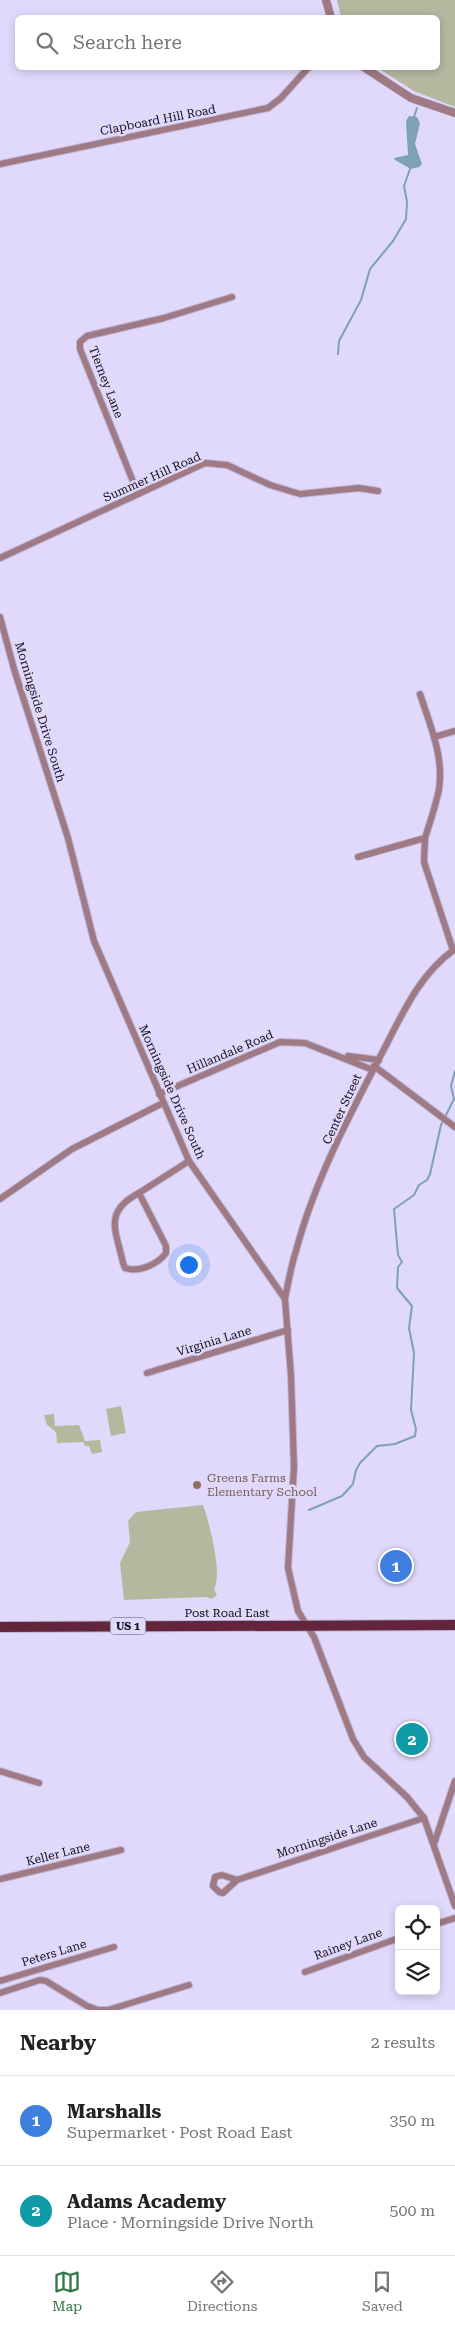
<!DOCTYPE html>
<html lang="en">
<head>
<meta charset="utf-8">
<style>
  :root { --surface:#fff; --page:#f2f2f2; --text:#222; --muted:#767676; --line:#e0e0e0; --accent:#307946 }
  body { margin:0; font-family:"Roboto Serif",serif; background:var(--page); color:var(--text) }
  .controls { position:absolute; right:15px; bottom:15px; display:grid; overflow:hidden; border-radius:8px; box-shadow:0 2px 8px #0003 }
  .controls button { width:45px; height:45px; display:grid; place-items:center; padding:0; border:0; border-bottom:1px solid var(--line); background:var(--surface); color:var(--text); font:25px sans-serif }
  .you { position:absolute; left:188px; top:1264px; width:18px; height:18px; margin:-12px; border:4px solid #fff; border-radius:50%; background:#1a73e8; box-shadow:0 0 0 8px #1a73e833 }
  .badge { display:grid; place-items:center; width:32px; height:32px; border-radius:50%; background:var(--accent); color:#fff; font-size:16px; font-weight:700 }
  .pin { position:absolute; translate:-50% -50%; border:2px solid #fff; box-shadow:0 1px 5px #0006 }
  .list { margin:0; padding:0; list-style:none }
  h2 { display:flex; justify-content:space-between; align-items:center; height:65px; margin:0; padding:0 20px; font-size:21px }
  h2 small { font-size:16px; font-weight:400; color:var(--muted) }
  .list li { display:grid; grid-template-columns:32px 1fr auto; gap:15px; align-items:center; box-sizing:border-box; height:90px; padding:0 20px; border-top:1px solid var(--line) }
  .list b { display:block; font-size:19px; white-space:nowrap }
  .list p { margin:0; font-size:16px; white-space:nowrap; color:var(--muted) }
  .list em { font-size:16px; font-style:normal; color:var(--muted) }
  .icon { flex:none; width:28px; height:28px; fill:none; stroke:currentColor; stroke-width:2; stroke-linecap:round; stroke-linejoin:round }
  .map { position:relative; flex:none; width:455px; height:2010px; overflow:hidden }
  .search { position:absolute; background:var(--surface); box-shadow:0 2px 8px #0003; left:15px; right:15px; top:15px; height:55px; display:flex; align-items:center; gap:12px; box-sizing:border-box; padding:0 18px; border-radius:8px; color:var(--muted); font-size:19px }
  .sheet { height:245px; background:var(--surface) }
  nav { display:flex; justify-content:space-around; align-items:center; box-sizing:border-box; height:70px; border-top:1px solid var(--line); background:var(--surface); font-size:14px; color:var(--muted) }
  nav a { display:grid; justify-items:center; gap:2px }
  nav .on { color:var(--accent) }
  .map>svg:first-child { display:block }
  .green { fill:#b5b79f }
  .water { fill:#7ca2b3 }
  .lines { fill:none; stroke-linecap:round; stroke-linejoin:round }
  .stream { stroke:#7ca2b3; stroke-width:2 }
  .minor-casing { stroke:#bcb5d4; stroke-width:8 }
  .tertiary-casing { stroke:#bcb5d4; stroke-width:9 }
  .primary-casing { stroke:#bcb5d4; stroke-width:12 }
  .minor { stroke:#9f7984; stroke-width:6 }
  .tertiary { stroke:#9f7984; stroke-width:8 }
  .primary { stroke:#63253b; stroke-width:10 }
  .education-dot { fill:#8d6e63; stroke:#e1d9fc; stroke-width:2 }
  .labels { text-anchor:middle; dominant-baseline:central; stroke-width:5; stroke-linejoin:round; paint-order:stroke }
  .shield { fill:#e1d9fc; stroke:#504c5e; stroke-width:1 }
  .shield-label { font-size:11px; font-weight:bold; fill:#120f1b }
  .street-label { font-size:12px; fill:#120f1b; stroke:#e1d9fc }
  .education-label { font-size:12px; fill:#785e54; stroke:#e1d9fc; text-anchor:start }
</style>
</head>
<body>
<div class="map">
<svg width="455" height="2010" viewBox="0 0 455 2010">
  <rect width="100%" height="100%" fill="#e1d9fc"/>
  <g class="green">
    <path d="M337 0H455V107L414 91 378 68H438V18L341 17Z"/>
    <path d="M121 1406 126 1433 111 1436 106 1409Z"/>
    <path d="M54 1414 55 1426 79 1425 85 1441 100 1440 102 1452 92 1454 89 1446H85L83 1442 57 1443 56 1432 47 1425 44 1415Z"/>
    <path d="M203 1505C209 1521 223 1575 214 1589L217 1595 212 1599 206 1597 124 1600 120 1563 130 1542 128 1521 136 1512Z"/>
  </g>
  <path class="water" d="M409 116 417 117 420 123 415 144 422 164 419 167 411 169 395 160 394 158 408 155 406 121Z"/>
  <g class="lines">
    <g class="stream">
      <path d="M414 117 417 108"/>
      <path d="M338 354 339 341 361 300 370 269 393 241 406 219 407 202 404 186 410 169"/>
      <path d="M309 1510 342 1496 353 1484 356 1470 360 1463 377 1446 395 1444 415 1436 416 1429 411 1410 414 1353 409 1328 412 1306 397 1288 398 1267 402 1262 398 1255 394 1209 414 1195 419 1185 427 1180 430 1174 441 1125 454 1099 451 1086 455 1071"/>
    </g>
    <g class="minor-casing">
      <g id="minor">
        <path d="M0 164 268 108 281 98 308 68"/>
        <path d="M138 494 80 349V342L87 336 164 318 232 297"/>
        <path d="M0 558 205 463 227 465 270 485 300 494 359 488 378 491"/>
        <path d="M0 617 14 669 68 838 94 941 189 1161 285 1299 291 1376 294 1467 288 1568 298 1611 314 1637 353 1739 364 1757 407 1797 424 1818 455 1906"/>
        <path d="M434 737 455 731"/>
        <path d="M425 838 424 862 453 950"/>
        <path d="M358 857 425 838C430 822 436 805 439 789 444 756 430 725 420 694"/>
        <path d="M348 1056 379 1060"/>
        <path d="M374 1066 455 1127"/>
        <path d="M159 1094 280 1042 305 1043 373 1070"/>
        <path d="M139 1193 166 1246V1253C158 1264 139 1273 125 1268L123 1263C116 1230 103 1212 139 1193Z"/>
        <path d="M139 1193 189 1161"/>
        <path d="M0 1199 72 1149 163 1103"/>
        <path d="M285 1299C288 1283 291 1266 296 1251 314 1182 349 1116 382 1053 402 1015 419 974 455 949"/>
        <path d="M147 1373 288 1330"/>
        <path d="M0 1771 39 1783"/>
        <path d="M434 1844 455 1781"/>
        <path d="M0 1879 121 1850"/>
        <path d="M237 1880 223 1893 219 1892 213 1886 215 1877 222 1875 237 1880 424 1818"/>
        <path d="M436 1924 455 1918"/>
        <path d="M305 1972 399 1938"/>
        <path d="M0 1981 114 1947"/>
        <path d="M0 1993 40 1980 46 1981 87 2006 98 2010"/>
        <path d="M98 2010H108L189 1985"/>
      </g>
    </g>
    <g class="tertiary-casing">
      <g id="tertiary">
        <path d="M326 0 331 18"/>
        <path d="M365 68 411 98 455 113"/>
      </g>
    </g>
    <g class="primary-casing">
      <path id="primary" d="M0 1627 455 1625"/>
    </g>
    <use href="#minor" class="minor"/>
    <use href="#tertiary" class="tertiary"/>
    <use href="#primary" class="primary"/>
  </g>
  <circle class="education-dot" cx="197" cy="1485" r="5"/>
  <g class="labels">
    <rect class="shield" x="110.5" y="1617.5" width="35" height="17" rx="4"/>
    <g class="shield-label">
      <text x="128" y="1626">US 1</text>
    </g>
    <g class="street-label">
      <text transform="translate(158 120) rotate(-11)">Clapboard Hill Road</text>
      <text transform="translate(106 382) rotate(69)">Tierney Lane</text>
      <text transform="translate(152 477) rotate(-24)">Summer Hill Road</text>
      <text transform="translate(40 712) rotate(73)">Morningside Drive South</text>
      <text transform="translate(230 1052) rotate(-23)">Hillandale Road</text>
      <text transform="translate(172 1092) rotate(66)">Morningside Drive South</text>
      <text transform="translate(342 1109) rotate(-65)">Center Street</text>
      <text transform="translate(214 1341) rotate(-17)">Virginia Lane</text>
      <text x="227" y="1613">Post Road East</text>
      <text transform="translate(327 1838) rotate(-18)">Morningside Lane</text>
      <text transform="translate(58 1854) rotate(-14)">Keller Lane</text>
      <text transform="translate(348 1944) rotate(-20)">Rainey Lane</text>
      <text transform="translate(54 1953) rotate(-17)">Peters Lane</text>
    </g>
    <g class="education-label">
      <text x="207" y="1478">Greens Farms<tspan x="207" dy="14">Elementary School</tspan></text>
    </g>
  </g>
</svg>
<div class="controls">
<button><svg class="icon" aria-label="locate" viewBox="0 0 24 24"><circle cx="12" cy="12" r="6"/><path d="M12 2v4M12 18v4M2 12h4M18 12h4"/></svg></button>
<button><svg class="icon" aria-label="layers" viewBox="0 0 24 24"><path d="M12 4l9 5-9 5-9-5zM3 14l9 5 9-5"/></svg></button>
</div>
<div class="you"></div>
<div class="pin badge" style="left:396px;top:1566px;background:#3f7fe0">1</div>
<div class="pin badge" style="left:412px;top:1739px;background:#0f9aa8">2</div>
<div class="search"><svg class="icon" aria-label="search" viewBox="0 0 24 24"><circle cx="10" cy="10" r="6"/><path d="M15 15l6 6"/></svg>Search here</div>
</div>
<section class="sheet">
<h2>Nearby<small>2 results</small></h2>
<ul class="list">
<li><span class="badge" style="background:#3f7fe0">1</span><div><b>Marshalls</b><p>Supermarket · Post Road East</p></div><em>350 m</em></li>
<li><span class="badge" style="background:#0f9aa8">2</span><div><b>Adams Academy</b><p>Place · Morningside Drive North</p></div><em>500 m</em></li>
</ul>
</section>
<nav>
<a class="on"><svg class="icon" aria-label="map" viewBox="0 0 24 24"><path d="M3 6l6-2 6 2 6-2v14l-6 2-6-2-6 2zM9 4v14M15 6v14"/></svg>Map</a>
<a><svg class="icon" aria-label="directions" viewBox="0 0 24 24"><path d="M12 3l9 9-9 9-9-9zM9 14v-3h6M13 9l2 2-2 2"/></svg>Directions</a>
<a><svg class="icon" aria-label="saved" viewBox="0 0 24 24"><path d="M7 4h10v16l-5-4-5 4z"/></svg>Saved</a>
</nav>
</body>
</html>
